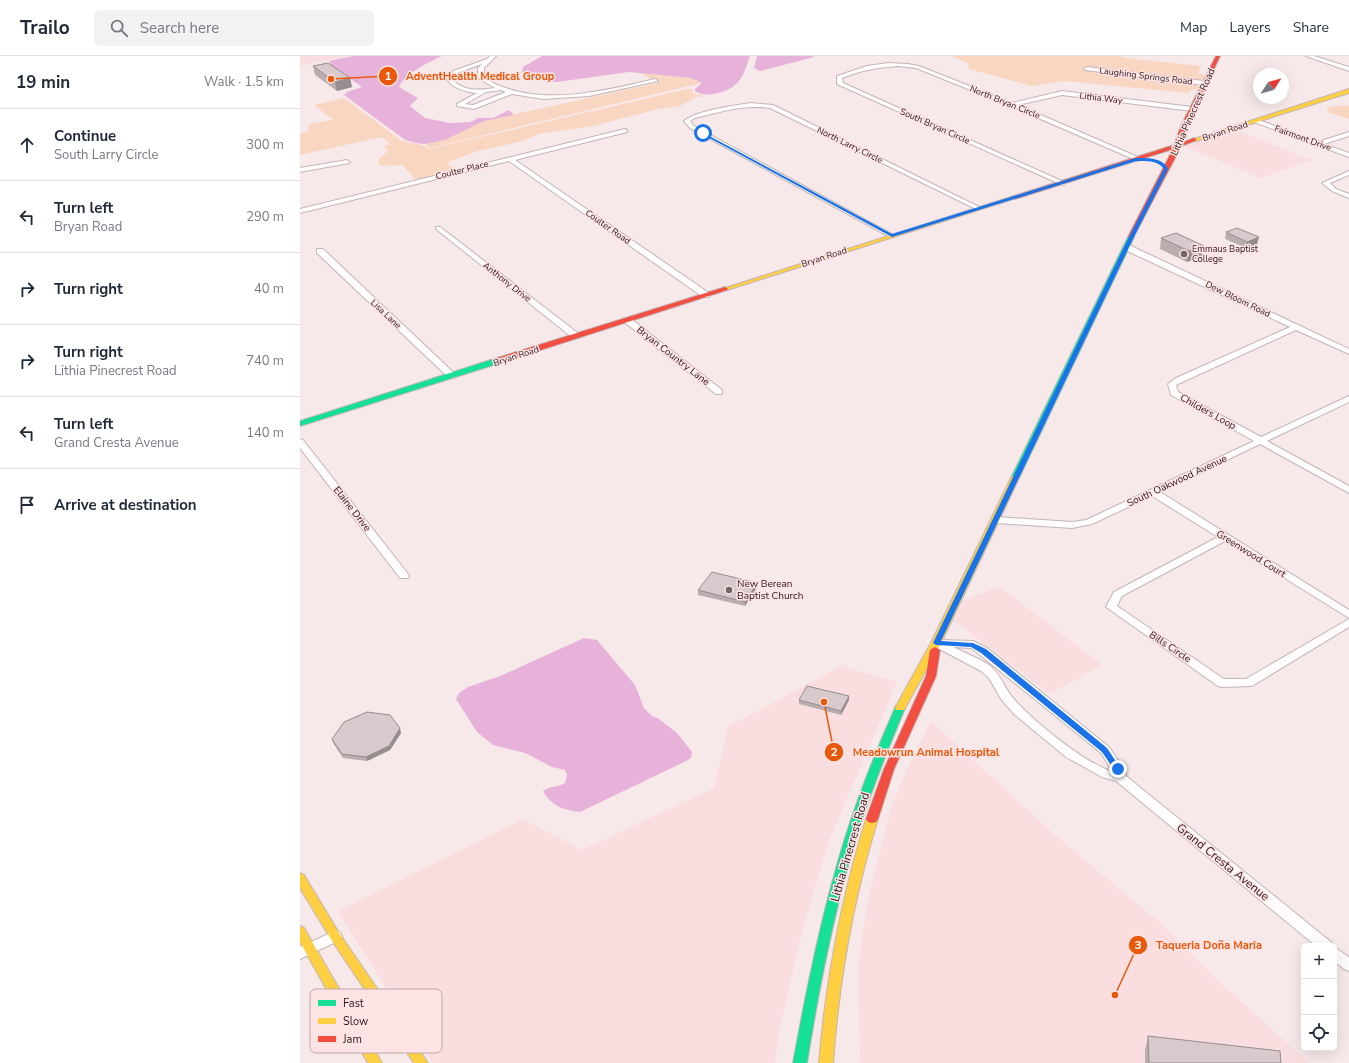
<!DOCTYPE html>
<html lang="en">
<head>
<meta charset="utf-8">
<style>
  :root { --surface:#fff; --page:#f2f2f3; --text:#1f2937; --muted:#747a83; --line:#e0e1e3 }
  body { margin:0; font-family:"Nunito Sans",sans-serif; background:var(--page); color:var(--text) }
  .controls { position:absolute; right:12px; bottom:12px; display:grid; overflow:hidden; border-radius:6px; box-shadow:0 4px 16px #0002 }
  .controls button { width:36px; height:36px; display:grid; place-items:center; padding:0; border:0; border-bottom:1px solid var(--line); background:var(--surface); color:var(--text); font:20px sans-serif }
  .compass { position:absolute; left:953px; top:12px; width:36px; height:36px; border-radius:50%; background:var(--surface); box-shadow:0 4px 16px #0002; rotate:54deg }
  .stop { position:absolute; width:12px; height:12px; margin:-9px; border:3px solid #1a73e8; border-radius:50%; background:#fff }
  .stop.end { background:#1a73e8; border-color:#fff; box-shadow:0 1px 4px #0008 }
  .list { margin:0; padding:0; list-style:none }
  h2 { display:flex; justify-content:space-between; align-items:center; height:52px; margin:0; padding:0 16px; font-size:17px }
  h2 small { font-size:13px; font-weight:400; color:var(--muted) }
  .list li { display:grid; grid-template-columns:26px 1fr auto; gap:12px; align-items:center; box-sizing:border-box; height:72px; padding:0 16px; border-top:1px solid var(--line) }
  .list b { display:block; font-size:15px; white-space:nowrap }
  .list p { margin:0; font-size:13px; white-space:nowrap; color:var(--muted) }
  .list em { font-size:13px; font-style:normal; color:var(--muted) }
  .icon { flex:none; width:22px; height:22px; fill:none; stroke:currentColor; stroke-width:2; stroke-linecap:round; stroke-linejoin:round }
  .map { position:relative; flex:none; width:1049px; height:1007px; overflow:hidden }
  header { display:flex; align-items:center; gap:24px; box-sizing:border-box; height:56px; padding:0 20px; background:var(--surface); border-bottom:1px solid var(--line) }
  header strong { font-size:19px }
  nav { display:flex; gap:22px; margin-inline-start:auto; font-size:14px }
  .search { width:280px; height:36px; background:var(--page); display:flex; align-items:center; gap:10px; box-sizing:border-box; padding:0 14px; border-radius:6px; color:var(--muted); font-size:15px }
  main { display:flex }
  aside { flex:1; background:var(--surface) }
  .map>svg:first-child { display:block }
  .built { fill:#fadddf }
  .green { fill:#f9d6c2 }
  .water { fill:#e7b2d9 }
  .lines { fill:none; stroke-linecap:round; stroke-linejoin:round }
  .street-casing { stroke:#c3b5b6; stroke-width:2 }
  .fast-casing { stroke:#c3b5b6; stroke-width:2 }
  .slow-casing { stroke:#c3b5b6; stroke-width:2 }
  .jam-casing { stroke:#c3b5b6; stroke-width:2 }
  .street { fill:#fefcfc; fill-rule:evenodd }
  .fast { fill:#16e098; fill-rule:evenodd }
  .slow { fill:#ffcf43; fill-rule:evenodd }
  .jam { fill:#f24e42; fill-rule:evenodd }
  .wall { fill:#b9adaf }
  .shaded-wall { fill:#968d8f }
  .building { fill:#d7c9cc; stroke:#968d8f }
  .route { fill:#1a73e8 }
  .poi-dot { fill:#726364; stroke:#fde3e4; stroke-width:1.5 }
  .labels { text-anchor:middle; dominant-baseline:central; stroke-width:3; stroke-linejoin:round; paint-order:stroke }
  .far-street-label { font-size:9px; fill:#2b1b1c; stroke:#fde3e4 }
  .far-poi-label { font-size:9px; fill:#2b1b1c; stroke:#fde3e4; text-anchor:start }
  .street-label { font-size:10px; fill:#2b1b1c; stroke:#fde3e4 }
  .poi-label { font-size:10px; fill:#2b1b1c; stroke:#fde3e4; text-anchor:start }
  .near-street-label { font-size:12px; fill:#2b1b1c; stroke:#fde3e4 }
  .key { fill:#fde3e4; stroke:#bea7a8; stroke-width:1 }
  .key-label { font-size:11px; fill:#2b1b1c }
  .leader { fill:none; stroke:#e8590c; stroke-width:1.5 }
  .callout-dot { fill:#e8590c; stroke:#fde3e4; stroke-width:1.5 }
  .mark-label { font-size:12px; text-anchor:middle; font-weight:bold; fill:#fff }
  .callout-label { font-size:11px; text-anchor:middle; font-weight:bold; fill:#e8590c; stroke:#fde3e4; stroke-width:3; stroke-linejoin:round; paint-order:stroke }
</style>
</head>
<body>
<header>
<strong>Trailo</strong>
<div class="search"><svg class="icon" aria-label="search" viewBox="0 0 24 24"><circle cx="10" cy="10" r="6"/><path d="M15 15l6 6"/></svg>Search here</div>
<nav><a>Map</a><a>Layers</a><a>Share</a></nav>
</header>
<main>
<aside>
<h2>19 min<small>Walk · 1.5 km</small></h2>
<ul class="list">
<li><svg class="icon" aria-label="ahead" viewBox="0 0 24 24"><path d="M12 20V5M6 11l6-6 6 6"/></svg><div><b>Continue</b><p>South Larry Circle</p></div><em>300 m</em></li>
<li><svg class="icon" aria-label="left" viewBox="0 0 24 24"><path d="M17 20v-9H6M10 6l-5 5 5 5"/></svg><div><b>Turn left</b><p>Bryan Road</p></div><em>290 m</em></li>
<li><svg class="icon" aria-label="right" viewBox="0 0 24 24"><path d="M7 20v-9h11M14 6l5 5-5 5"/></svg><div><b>Turn right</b></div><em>40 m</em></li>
<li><svg class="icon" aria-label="right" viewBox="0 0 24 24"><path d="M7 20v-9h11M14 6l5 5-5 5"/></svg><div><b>Turn right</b><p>Lithia Pinecrest Road</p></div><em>740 m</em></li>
<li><svg class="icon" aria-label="left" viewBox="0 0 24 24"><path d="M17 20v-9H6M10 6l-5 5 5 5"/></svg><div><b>Turn left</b><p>Grand Cresta Avenue</p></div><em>140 m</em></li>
<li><svg class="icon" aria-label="arrive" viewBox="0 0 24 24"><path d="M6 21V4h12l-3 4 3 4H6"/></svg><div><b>Arrive at destination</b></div></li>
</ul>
</aside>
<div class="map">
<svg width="1049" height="1007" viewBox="0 0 1049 1007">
  <rect width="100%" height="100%" fill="#f7e9ea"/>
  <g class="built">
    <path d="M0 0H49L0 10Z"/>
    <path d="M935 74 1012 104 961 122 884 90Z"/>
    <path d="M699 530 802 609 750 638 654 565 663 545Z"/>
    <path d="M541 610 597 626 528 787 501 880 478 980 475 1007H133L38 855 223 763 282 794 414 732 428 671Z"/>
    <path d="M631 665 756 780 860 867 911 918 1009 1007H560L558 911 567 848 592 748 609 709Z"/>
  </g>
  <g class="green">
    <path d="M651 0H820L825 2 901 10 898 17 905 19 898 33 890 34 889 37 764 25 732 30 669 13 668 7Z"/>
    <path d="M340 17 391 22 402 27 130 92 125 88 145 84 184 65 357 27Z"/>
    <path d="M387 33H392L394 38 406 40 396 41 380 50 358 53 293 70 239 78 223 85 178 95 148 106 149 109 158 114 118 124 115 123 102 109 80 110 78 104 88 95 84 90 90 88 82 81 0 99V78L8 75 9 68 33 64 14 49 44 42 102 85 122 89 129 93Z"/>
    <path d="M1044 49 1049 50V63L1030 57 1026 52Z"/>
  </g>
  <g class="water">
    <path d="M53 0H142C131 5 104 18 99 31L118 42 110 50 125 62 150 67 171 66 178 62H193L209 54 214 59 184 65 145 84 125 88 116 87 105 84 44 39 47 36 62 31 32 10 29 5Z"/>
    <path d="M242 0H450C447 8 444 20 438 26 430 36 406 43 395 35V33L402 27 391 22 329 16 257 26H247L224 18 222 15 223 11Z"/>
    <path d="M457 0H513L514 1 460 15 454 12Z"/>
    <path d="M284 582 297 584 335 629 344 652 352 660 359 663 377 677 392 696 391 702 382 707 280 756C264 754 251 750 243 735 250 729 258 732 265 727L267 719 265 714 252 711 225 697 193 689 177 676 156 643 159 637 168 631 200 620Z"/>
  </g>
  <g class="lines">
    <g class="street-casing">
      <g id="street">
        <path d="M190 0H196L184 12V21C190 25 196 29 203 31 251 49 307 34 355 23L358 25 289 40 243 43 212 38 174 53 157 50V48L177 37C165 36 155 33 147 24L153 15 187 3ZM182 8 178 12V22L195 32C180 34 164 36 153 24L157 17ZM201 34 206 36 173 49 165 48 186 36Z"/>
        <path d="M1006 0H1014L1049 11V15Z"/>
        <path d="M588 7 608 8 619 10 712 47 762 35 892 51 895 53 892 55 762 39 718 49 840 102 841 103 838 105 710 50 616 12 598 10 578 12 559 16 542 22 543 27 764 126V128L762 129 537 28V20L567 10Z"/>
        <path d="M787 11 904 25 907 27 904 29 785 14 784 13Z"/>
        <path d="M451 47 473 49 681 152 676 153 470 52C444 48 420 56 395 62L390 65 394 70 595 180 590 181 390 72 384 65C395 55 436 49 451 47Z"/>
        <path d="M956 63 1018 86 1049 76V80L1024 88 1049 97V101L954 66V64Z"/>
        <path d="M325 73 327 74V76L215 104 409 237V241H403L209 105 0 157V153Z"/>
        <path d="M47 104 50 106 49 107 0 116V112Z"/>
        <path d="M1049 115V119L1030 127 1036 133 1049 138V142L1032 135 1022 127Z"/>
        <path d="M136 171H140L279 278V282H273L136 173Z"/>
        <path d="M823 189H829L1049 293V298L996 274 876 329 878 336 961 381 1049 340V346L967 385 1049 430V437L960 388 860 436 1049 554V562L925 485 822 540 817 550 924 623H946L1049 563V571L952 630 922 631 918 630 806 551 814 536 918 481 852 440 792 468 772 472 696 467 691 464 696 461 772 466 786 464 954 385 871 339 868 328 876 322 990 271 823 193Z"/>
        <path d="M17 193H23L155 318V322H149L17 197Z"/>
        <path d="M324 262H330L422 334V338H416L324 266Z"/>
        <path d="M0 383 3 384 108 518 109 520 108 522H100L0 392Z"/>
        <path d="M640 584 673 585 687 592 809 691 824 713 826 720 1031 886 1033 890H1016L816 725 802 721 766 701 714 658 701 643 689 622 681 615 632 589 631 587 632 585ZM653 591 671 592 679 598 801 697 813 716C783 706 733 665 712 641 704 631 700 617 689 609 678 602 665 597 653 591Z"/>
        <path d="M35 875 40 876 42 880 40 884 0 903V891Z"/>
        <path d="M1034 891 1049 901V915L1044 913 1034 905Z"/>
      </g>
    </g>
    <g class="fast-casing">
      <g id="fast">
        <path d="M831 179 834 181 719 422 715 424H712L711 422 828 181Z"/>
        <path d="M197 302H203L204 304 203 306 0 370V365Z"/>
        <path d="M600 648 604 650 605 652C587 695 570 738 556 782 534 856 519 931 507 1007H493C507 931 522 856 545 782 559 738 576 695 595 652L596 650Z"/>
      </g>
    </g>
    <g class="slow-casing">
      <g id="slow">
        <path d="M1049 33V37L896 85 891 84Z"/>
        <path d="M711 141 716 142 427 234H423L422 233Z"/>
        <path d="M712 420H715L719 422 641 587 604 654H596L595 652 631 587Z"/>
        <path d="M572 759 576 760 578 763C553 843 539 924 533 1007H519C526 924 541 843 566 763L568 760Z"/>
        <path d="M0 817 4 819 39 877 128 1007H114L31 883 0 832Z"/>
        <path d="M0 870 4 872 82 1007H68L0 886Z"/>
      </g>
    </g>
    <g class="jam-casing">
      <g id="jam">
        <path d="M916 0H920L887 70 881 87 894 82 897 84 879 91 875 102 833 182 828 181 873 93 715 143H711V141L874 89 881 70Z"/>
        <path d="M425 231 428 233 427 234 203 306H197L196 304 197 302Z"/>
        <path d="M635 591 640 594 636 620 594 713 578 763 576 766 572 767 568 766 566 763 584 713 626 620 630 594Z"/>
      </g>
    </g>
    <use href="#street" class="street"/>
    <use href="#fast" class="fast"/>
    <use href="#slow" class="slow"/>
    <use href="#jam" class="jam"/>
  </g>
  <g class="wall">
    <path d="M13 10 50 22 52 31 37 35 15 19Z"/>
    <path d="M926 176 959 181 957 188 946 192 925 183Z"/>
    <path d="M861 182 902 200 887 206 860 193Z"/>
    <path d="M457 527V531L445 550 398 539V534Z"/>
    <path d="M499 644H549L541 659 499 648Z"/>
    <path d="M101 677 90 694 67 705 43 702 33 687 32 683Z"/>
    <path d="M848 980 981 1007H845V994Z"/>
  </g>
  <g class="shaded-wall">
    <path d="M50 22 52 31 37 35 35 26Z"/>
    <path d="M959 181 957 188 946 192 947 186Z"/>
    <path d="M904 190 902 200 887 206 889 195Z"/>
    <path d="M457 527V531L445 550V546Z"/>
    <path d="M549 640V644L541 659V655Z"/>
    <path d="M100 672 101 677 90 694 67 705 66 701Z"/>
  </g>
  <g class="building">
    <path d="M28 7 50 22 35 26 13 10Z"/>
    <path d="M937 172 959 181 947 186 926 176Z"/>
    <path d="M876 177 904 190 889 195 861 182Z"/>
    <path d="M412 516 457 527 445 546 398 534Z"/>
    <path d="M507 630 549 640 541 655 499 644Z"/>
    <path d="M67 656 90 659 100 672 89 690 66 701 42 698 32 683 44 666Z"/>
    <path d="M848 980 980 995 981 1007H849Z"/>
  </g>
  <path class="route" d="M402 76 592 178 836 102C846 102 863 101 868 113L829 191 641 585 673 587 686 593 807 692 821 713 820 715H815L802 696 681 597 671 591 636 589 633 587 824 191 864 113C858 104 846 105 836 105L592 181 402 78Z"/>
  <g class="poi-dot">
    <circle cx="884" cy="198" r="4"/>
    <circle cx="429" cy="534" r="4"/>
  </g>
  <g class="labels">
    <g class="far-street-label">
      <text transform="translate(846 20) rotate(7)">Laughing Springs Road</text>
      <text transform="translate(801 42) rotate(7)">Lithia Way</text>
      <text transform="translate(705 46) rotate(22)">North Bryan Circle</text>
      <text transform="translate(635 70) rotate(24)">South Bryan Circle</text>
      <text transform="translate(925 75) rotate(-18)">Bryan Road</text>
      <text transform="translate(1003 82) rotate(20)">Fairmont Drive</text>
      <text transform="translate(550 89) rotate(26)">North Larry Circle</text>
      <text transform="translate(162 114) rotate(-14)">Coulter Place</text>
      <text transform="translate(308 171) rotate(35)">Coulter Road</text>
      <text transform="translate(524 201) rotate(-18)">Bryan Road</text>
      <text transform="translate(207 226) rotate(38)">Anthony Drive</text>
      <text transform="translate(938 243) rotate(26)">Dew Bloom Road</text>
      <text transform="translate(86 258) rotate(43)">Lisa Lane</text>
      <text transform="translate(216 300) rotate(-18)">Bryan Road</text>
    </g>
    <g class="far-poi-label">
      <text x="892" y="193">Emmaus Baptist<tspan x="892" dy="10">College</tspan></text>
    </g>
    <g class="street-label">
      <text transform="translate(893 56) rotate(-66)">Lithia Pinecrest Road</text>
      <text transform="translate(373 300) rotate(38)">Bryan Country Lane</text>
      <text transform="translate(908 356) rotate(29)">Childers Loop</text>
      <text transform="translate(877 425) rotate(-25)">South Oakwood Avenue</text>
      <text transform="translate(52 453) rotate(52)">Elaine Drive</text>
      <text transform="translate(951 498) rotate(32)">Greenwood Court</text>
      <text transform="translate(870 591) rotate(34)">Bills Circle</text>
    </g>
    <g class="poi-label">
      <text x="437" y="528">New Berean<tspan x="437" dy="12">Baptist Church</tspan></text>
    </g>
    <g class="near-street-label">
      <text transform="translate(550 791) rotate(-74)">Lithia Pinecrest Road</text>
      <text transform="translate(923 806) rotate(39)">Grand Cresta Avenue</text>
    </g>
  </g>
  <rect x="10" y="933" width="132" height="64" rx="6" class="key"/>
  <rect x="18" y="944" width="18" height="6" fill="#16e098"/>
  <rect x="18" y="962" width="18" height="6" fill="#ffcf43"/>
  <rect x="18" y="980" width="18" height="6" fill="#f24e42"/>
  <g class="key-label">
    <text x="43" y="951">Fast</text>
    <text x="43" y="969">Slow</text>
    <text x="43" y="987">Jam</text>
  </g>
  <path class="leader" d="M31 23L88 20M524 646L534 696M815 939L838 889"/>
  <g class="callout-dot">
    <circle cx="31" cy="23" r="4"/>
    <circle cx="524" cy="646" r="4"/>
    <circle cx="815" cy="939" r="4"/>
    <circle cx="88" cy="20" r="10"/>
    <circle cx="534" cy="696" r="10"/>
    <circle cx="838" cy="889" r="10"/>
  </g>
  <g class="mark-label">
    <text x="88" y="24">1</text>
    <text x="534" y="700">2</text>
    <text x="838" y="893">3</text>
  </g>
  <g class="callout-label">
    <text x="180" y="24">AdventHealth Medical Group</text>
    <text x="626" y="700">Meadowrun Animal Hospital</text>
    <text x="909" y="893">Taqueria Doña Maria</text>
  </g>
</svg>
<div class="controls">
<button>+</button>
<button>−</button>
<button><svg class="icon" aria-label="locate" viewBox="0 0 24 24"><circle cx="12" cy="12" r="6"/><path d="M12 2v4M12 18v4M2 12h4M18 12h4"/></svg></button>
</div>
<svg class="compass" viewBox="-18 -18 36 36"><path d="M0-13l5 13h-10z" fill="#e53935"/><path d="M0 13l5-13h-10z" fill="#747a83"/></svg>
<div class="stop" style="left:403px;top:77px"></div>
<div class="stop end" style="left:818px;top:713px"></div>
</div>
</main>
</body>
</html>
